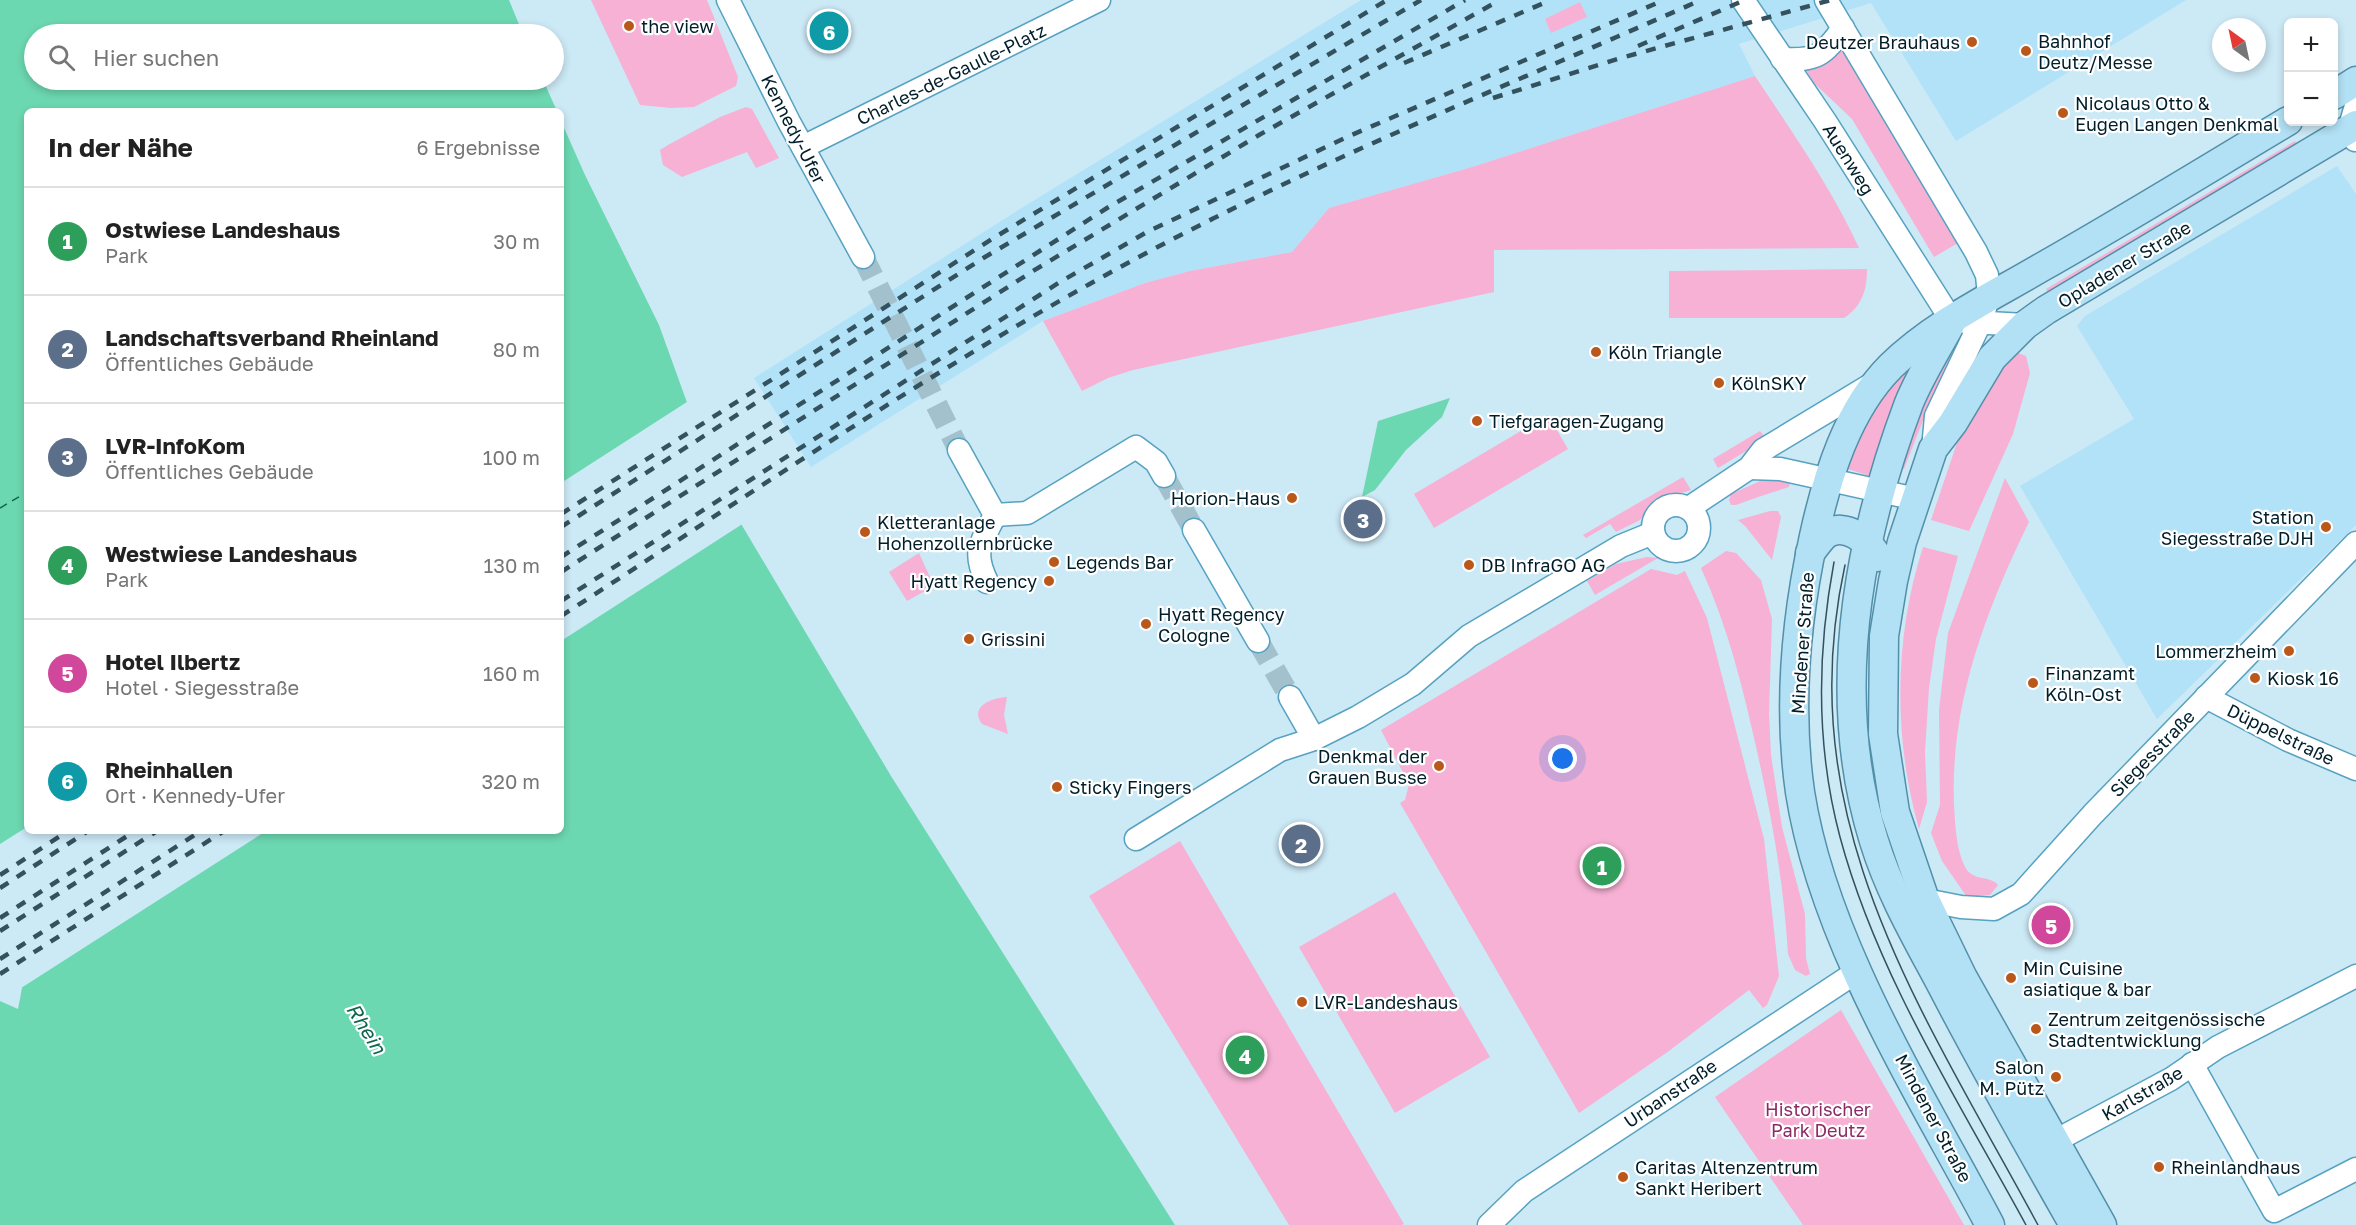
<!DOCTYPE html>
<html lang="de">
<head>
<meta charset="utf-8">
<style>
  :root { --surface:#fff; --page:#f2f2f2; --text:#222; --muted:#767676; --line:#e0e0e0; --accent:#b9581a }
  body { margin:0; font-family:"Golos Text",sans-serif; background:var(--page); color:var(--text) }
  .controls { position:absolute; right:18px; top:18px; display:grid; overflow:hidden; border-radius:9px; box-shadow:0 3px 9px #0003 }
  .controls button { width:54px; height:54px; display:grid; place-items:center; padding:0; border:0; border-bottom:2px solid var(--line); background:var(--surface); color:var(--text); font:30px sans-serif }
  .compass { position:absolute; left:2212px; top:18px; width:54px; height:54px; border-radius:50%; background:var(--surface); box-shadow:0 3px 9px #0003; rotate:327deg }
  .you { position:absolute; left:1563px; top:759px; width:21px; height:21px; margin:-15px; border:4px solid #fff; border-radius:50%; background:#1a73e8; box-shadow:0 0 0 9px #1a73e833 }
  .badge { display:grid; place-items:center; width:39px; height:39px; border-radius:50%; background:var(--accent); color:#fff; font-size:20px; font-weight:700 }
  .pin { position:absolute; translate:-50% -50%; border:3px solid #fff; box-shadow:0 2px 6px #0006 }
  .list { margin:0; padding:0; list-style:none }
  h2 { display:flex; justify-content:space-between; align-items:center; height:78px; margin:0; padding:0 24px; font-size:26px }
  h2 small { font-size:20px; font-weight:400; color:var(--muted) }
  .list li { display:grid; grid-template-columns:39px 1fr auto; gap:18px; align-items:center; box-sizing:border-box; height:108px; padding:0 24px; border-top:2px solid var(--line) }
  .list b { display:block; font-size:22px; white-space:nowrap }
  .list p { margin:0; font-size:20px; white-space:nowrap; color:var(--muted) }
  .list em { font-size:20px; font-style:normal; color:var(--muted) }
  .icon { flex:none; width:33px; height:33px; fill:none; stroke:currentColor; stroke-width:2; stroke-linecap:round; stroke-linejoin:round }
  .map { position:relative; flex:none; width:2356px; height:1225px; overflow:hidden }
  .search { position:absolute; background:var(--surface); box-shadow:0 3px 9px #0003; left:24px; top:24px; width:540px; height:66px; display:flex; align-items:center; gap:15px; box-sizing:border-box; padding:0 21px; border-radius:33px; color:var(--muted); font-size:22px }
  .panel { position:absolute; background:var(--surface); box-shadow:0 3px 9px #0003; left:24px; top:108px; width:540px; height:726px; border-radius:9px }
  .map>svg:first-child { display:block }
  .built { fill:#b1e2f8 }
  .green { fill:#f7b1d4 }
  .water { fill:#6cd8b1 }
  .pier { fill:#cce9f6 }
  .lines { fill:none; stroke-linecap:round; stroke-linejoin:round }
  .ferry { stroke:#10664d; stroke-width:1.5; stroke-dasharray:8 6; stroke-linecap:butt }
  .minor-tunnel { stroke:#a3c0cd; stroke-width:22; stroke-dasharray:22 11; stroke-linecap:butt }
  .minor-casing { stroke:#56a2c1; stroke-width:25 }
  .major-casing { stroke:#528fa9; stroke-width:31 }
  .minor { stroke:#fff; stroke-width:22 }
  .major { stroke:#b2e0f4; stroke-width:28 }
  .tram { stroke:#34525e; stroke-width:1.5 }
  .rail { stroke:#34525e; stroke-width:4.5; stroke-dasharray:10 10; stroke-linecap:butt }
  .poi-dot { fill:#b9581a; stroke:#fff; stroke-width:2 }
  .labels { text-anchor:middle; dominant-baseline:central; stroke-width:4.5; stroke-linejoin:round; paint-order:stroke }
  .poi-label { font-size:18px; fill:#001e2a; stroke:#fff; text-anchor:start }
  .street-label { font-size:18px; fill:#001e2a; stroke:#fff }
  .park-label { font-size:18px; fill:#8c2a65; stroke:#fff }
  .water-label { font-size:20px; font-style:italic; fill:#10664d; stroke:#fff }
</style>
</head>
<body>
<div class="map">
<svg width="2356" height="1225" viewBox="0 0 2356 1225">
  <rect width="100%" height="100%" fill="#cce9f6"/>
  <g class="built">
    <path d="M1361 0H2186L1956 141 1871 3 1739 44 1755 76 1472 167 1329 208 1292 252 1190 271 1145 283 1043 321 811 467 754 378 1020 209Z"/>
    <path d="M2337 166 2356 194V525L2157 719 2020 486 2134 419 2077 326 2085 316Z"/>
  </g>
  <g class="green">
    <path d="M591 0H707L738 77 736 86 694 107 671 108 640 105Z"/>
    <path d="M1580 2 1587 17 1551 33 1545 19Z"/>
    <path d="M1840 46 1958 243 1934 257 1852 119 1813 82 1804 66Z"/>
    <path d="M1755 76C1792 132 1831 187 1859 248L1494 250V292L1133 370 1108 378 1082 391 1043 321 1145 283 1190 271 1292 252 1329 208 1472 167Z"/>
    <path d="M746 107 752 109 779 158 756 168 747 152 682 177 663 165 660 150 668 145 720 117Z"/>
    <path d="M2295 141 2299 149 2051 297 2046 289Z"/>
    <path d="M1867 269C1867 290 1862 306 1844 318H1669V271Z"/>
    <path d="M1956 344 1958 345 1931 400 1904 469 1896 466 1905 436 1951 347Z"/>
    <path d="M2013 351 2026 356 2030 373 2013 434 1969 531 1931 520 1964 422Z"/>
    <path d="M1921 354 1876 478 1845 468 1876 402Z"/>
    <path d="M1548 415 1568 449 1434 528 1414 494Z"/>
    <path d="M1760 431 1766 439 1718 468 1713 459Z"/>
    <path d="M1683 477 1691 490 1659 500 1640 520 1616 532 1610 524 1586 538 1583 535Z"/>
    <path d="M1791 477 1789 487C1771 493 1753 498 1736 505H1731L1729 500 1731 494 1765 479Z"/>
    <path d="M2005 478 2029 522C1986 610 1950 704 1954 804 1955 824 1956 849 1965 867 1973 882 1990 875 1998 885L1990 895 1967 897 1942 861 1931 833 1940 805 1939 710 1948 633Z"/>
    <path d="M1770 511H1778L1781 517 1772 560 1746 527 1738 520Z"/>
    <path d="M1923 547 1958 556 1936 639 1929 688 1925 752 1927 802 1919 829C1893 737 1894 637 1923 547Z"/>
    <path d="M1726 551 1736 553 1761 580 1772 619 1769 713 1771 755 1782 827 1805 914 1806 958 1810 974 1806 976 1795 970 1788 954C1784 885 1772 818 1757 751 1743 688 1728 627 1701 568Z"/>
    <path d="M919 553 934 586 907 601 889 572Z"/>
    <path d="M1647 557 1658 558 1595 595 1587 581 1616 564Z"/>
    <path d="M1651 569 1677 575 1685 571 1707 618 1764 839 1779 976 1767 1005 1763 1008 1749 990 1669 1051 1579 1113 1400 803 1405 800 1409 784 1381 730Z"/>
    <path d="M1007 697 1004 715 1008 734 982 724C969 706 992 698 1007 697Z"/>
    <path d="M1180 841 1404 1224 1402 1225H1289L1089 896Z"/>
    <path d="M1395 892 1490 1057 1395 1113 1299 947Z"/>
    <path d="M1841 1010 1964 1225H1803L1715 1097Z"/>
  </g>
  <g class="water">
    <path d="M0 0H509L523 34H34V80H543L557 111H27V831H561V121L585 175 659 325 715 480 891 776 1175 1225H0V1001L18 1009 22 988 0 951Z"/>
    <path d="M1450 398 1442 417 1406 450 1375 490 1362 497 1378 421Z"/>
  </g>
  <g class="pier">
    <path d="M690 400 718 479 744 523 561 641V483Z"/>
    <path d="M27 827V831H266L18 990 0 957V844Z"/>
  </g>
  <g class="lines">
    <path class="ferry" d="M0 508 27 492"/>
    <g class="minor-tunnel">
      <path d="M863 257 959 450"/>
      <path d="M1164 476 1194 530"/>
      <path d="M1258 641 1290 697"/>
    </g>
    <g class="minor-casing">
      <g id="minor">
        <path d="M728 0 789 122 863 257"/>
        <path d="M1743 0 1825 121 1952 321 2025 325"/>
        <path d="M1826 0 1976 252 1987 275 1989 296 1980 323 1936 416 1933 449"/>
        <path d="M1782 59C1817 61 1824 55 1843 28"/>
        <path d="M2355 140 2349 129 2356 106"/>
        <path d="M803 147 1099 0"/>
        <path d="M959 450 995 515"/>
        <path d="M1749 468 1780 469 1916 499"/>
        <circle cx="1676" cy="528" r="23"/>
        <path d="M1689 508 1749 468 1763 450 1874 383"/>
        <path d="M995 515 1027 513 1136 447 1156 462 1164 476"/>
        <path d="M1194 530 1258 641"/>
        <path d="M987 582C972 551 981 544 995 515"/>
        <path d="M1290 697 1314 739"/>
        <path d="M2206 697 2288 740 2356 769"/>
        <path d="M1136 839 1280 750 1314 739 1358 717 1413 684 1469 636 1621 546 1653 533"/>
        <path d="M1925 900 1961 907 1994 909 2021 894 2093 814 2356 543"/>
        <path d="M2192 1064 2274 1211 2356 1169"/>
        <path d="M2055 1141 2171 1079 2218 1047 2356 976"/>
        <path d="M1489 1225 1524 1191 1858 971"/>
      </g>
    </g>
    <g class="major-casing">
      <g id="major">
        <path d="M2334 95 2356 81"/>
        <path d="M1950 325C1936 351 1920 376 1909 403 1857 542 1829 696 1874 841 1890 893 1917 939 1942 986 1984 1067 2029 1146 2074 1225"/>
        <path d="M1810 553C1815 547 1820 539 1826 534 1846 521 1868 541 1878 557"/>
        <path d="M1990 1225C1920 1093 1823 941 1800 792 1788 708 1796 618 1814 536 1827 477 1847 410 1891 366 1934 324 1991 297 2042 267 2125 220 2206 170 2288 121"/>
        <path d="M2102 1225 1962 976 1925 900 1895 812 1883 734 1884 636 1893 581 1902 542 1933 449 1953 423 1992 358 2025 325 2046 310 2356 125"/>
      </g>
    </g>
    <use href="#minor" class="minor"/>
    <use href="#major" class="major"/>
    <g class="tram">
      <path d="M1834 562C1817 653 1816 747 1840 837 1877 975 1958 1100 2026 1225"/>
      <path d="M1845 565C1789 822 1922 1010 2038 1225"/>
    </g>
    <g class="rail">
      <path d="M1638 46 1745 0"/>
      <path d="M1404 63 1551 0"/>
      <path d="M1493 98 1621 58 1831 0"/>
      <path d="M561 514 992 239 1387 0"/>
      <path d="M561 527 985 257 1421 0"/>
      <path d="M561 557 1107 208 1465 0"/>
      <path d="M561 572 1033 271 1259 135 1500 0"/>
      <path d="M561 601 1060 282 1147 232 1347 137 1664 0"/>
      <path d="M561 616C751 494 938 365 1137 258 1319 160 1512 84 1701 0"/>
      <path d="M0 875 68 831"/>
      <path d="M0 888 88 831"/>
      <path d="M0 918 135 831"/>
      <path d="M0 931 157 831"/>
      <path d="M0 959 201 831"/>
      <path d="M0 974 224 831"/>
    </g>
  </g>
  <g class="poi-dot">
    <circle cx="629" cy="26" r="6"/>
    <circle cx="1972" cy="42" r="6"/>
    <circle cx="2026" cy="51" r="6"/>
    <circle cx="2063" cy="113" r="6"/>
    <circle cx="1596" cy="352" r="6"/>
    <circle cx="1719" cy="383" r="6"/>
    <circle cx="1477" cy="421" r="6"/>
    <circle cx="1292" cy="498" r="6"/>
    <circle cx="2326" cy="527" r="6"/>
    <circle cx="865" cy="532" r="6"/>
    <circle cx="1054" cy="562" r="6"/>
    <circle cx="1469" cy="565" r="6"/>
    <circle cx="1049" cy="581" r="6"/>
    <circle cx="1146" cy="624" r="6"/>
    <circle cx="969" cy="639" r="6"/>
    <circle cx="2289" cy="651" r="6"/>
    <circle cx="2255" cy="678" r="6"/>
    <circle cx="2033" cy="683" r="6"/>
    <circle cx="1439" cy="766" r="6"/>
    <circle cx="1057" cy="787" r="6"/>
    <circle cx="2011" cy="978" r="6"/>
    <circle cx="1302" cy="1002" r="6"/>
    <circle cx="2036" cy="1029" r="6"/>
    <circle cx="2056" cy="1077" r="6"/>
    <circle cx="2159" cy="1167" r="6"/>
    <circle cx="1623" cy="1177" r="6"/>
  </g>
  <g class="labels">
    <g class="poi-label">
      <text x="641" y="26">the view</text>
      <text x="2038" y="41">Bahnhof<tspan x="2038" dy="21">Deutz/Messe</tspan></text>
      <text x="1960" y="42" text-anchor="end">Deutzer Brauhaus</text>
      <text x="2075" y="103">Nicolaus Otto &amp;<tspan x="2075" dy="21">Eugen Langen Denkmal</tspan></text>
      <text x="1608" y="352">Köln Triangle</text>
      <text x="1731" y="383">KölnSKY</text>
      <text x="1489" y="421">Tiefgaragen-Zugang</text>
      <text x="1280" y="498" text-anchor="end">Horion-Haus</text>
      <text x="2314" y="517" text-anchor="end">Station<tspan x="2314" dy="21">Siegesstraße DJH</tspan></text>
      <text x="877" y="522">Kletteranlage<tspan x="877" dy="21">Hohenzollernbrücke</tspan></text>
      <text x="1066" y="562">Legends Bar</text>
      <text x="1481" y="565">DB InfraGO AG</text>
      <text x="1037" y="581" text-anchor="end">Hyatt Regency</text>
      <text x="1158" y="614">Hyatt Regency<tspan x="1158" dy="21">Cologne</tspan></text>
      <text x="981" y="639">Grissini</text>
      <text x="2277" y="651" text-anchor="end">Lommerzheim</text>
      <text x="2045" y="673">Finanzamt<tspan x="2045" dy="21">Köln-Ost</tspan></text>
      <text x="2267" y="678">Kiosk 16</text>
      <text x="1427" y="756" text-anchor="end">Denkmal der<tspan x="1427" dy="21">Grauen Busse</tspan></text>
      <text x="1069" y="787">Sticky Fingers</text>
      <text x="2023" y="968">Min Cuisine<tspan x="2023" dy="21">asiatique &amp; bar</tspan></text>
      <text x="1314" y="1002">LVR-Landeshaus</text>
      <text x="2048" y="1019">Zentrum zeitgenössische<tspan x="2048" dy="21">Stadtentwicklung</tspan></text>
      <text x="2044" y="1067" text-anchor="end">Salon<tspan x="2044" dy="21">M. Pütz</tspan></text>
      <text x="1635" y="1167">Caritas Altenzentrum<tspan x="1635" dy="21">Sankt Heribert</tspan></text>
      <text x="2171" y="1167">Rheinlandhaus</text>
    </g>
    <g class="street-label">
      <text transform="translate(951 74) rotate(-26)">Charles-de-Gaulle-Platz</text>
      <text transform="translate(794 129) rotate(63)">Kennedy-Ufer</text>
      <text transform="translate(1849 159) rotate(58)">Auenweg</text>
      <text transform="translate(2124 264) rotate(-31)">Opladener Straße</text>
      <text transform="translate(1802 643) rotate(-86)">Mindener Straße</text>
      <text transform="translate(2281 734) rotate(26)">Düppelstraße</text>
      <text transform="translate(2152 753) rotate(-46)">Siegesstraße</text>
      <text transform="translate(1670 1093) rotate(-34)">Urbanstraße</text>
      <text transform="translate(2142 1093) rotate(-30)">Karlstraße</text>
      <text transform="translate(1934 1118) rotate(62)">Mindener Straße</text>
    </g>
    <g class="park-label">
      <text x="1818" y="1109">Historischer<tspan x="1818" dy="21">Park Deutz</tspan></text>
    </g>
    <g class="water-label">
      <text transform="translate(367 1028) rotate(58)">Rhein</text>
    </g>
  </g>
</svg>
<div class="controls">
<button>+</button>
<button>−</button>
</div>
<svg class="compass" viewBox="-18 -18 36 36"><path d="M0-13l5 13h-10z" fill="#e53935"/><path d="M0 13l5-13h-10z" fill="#767676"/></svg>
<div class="you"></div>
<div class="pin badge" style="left:1602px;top:866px;background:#2e9e5b">1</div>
<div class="pin badge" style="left:1301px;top:844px;background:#5c6f8a">2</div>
<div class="pin badge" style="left:1363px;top:519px;background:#5c6f8a">3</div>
<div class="pin badge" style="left:1245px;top:1055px;background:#2e9e5b">4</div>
<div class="pin badge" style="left:2051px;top:925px;background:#d1479c">5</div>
<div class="pin badge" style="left:829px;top:31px;background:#0f9aa8">6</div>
<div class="search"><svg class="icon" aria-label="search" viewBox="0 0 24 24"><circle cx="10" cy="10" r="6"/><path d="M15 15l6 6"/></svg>Hier suchen</div>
<section class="panel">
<h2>In der Nähe<small>6 Ergebnisse</small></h2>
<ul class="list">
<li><span class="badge" style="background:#2e9e5b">1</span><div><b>Ostwiese Landeshaus</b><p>Park</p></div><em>30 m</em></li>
<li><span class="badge" style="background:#5c6f8a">2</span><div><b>Landschaftsverband Rheinland</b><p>Öffentliches Gebäude</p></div><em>80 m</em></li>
<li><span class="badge" style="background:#5c6f8a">3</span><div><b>LVR-InfoKom</b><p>Öffentliches Gebäude</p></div><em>100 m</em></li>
<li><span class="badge" style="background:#2e9e5b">4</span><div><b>Westwiese Landeshaus</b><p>Park</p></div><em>130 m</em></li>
<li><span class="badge" style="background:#d1479c">5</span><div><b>Hotel Ilbertz</b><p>Hotel · Siegesstraße</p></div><em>160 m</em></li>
<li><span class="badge" style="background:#0f9aa8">6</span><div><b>Rheinhallen</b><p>Ort · Kennedy-Ufer</p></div><em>320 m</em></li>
</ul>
</section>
</div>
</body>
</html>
